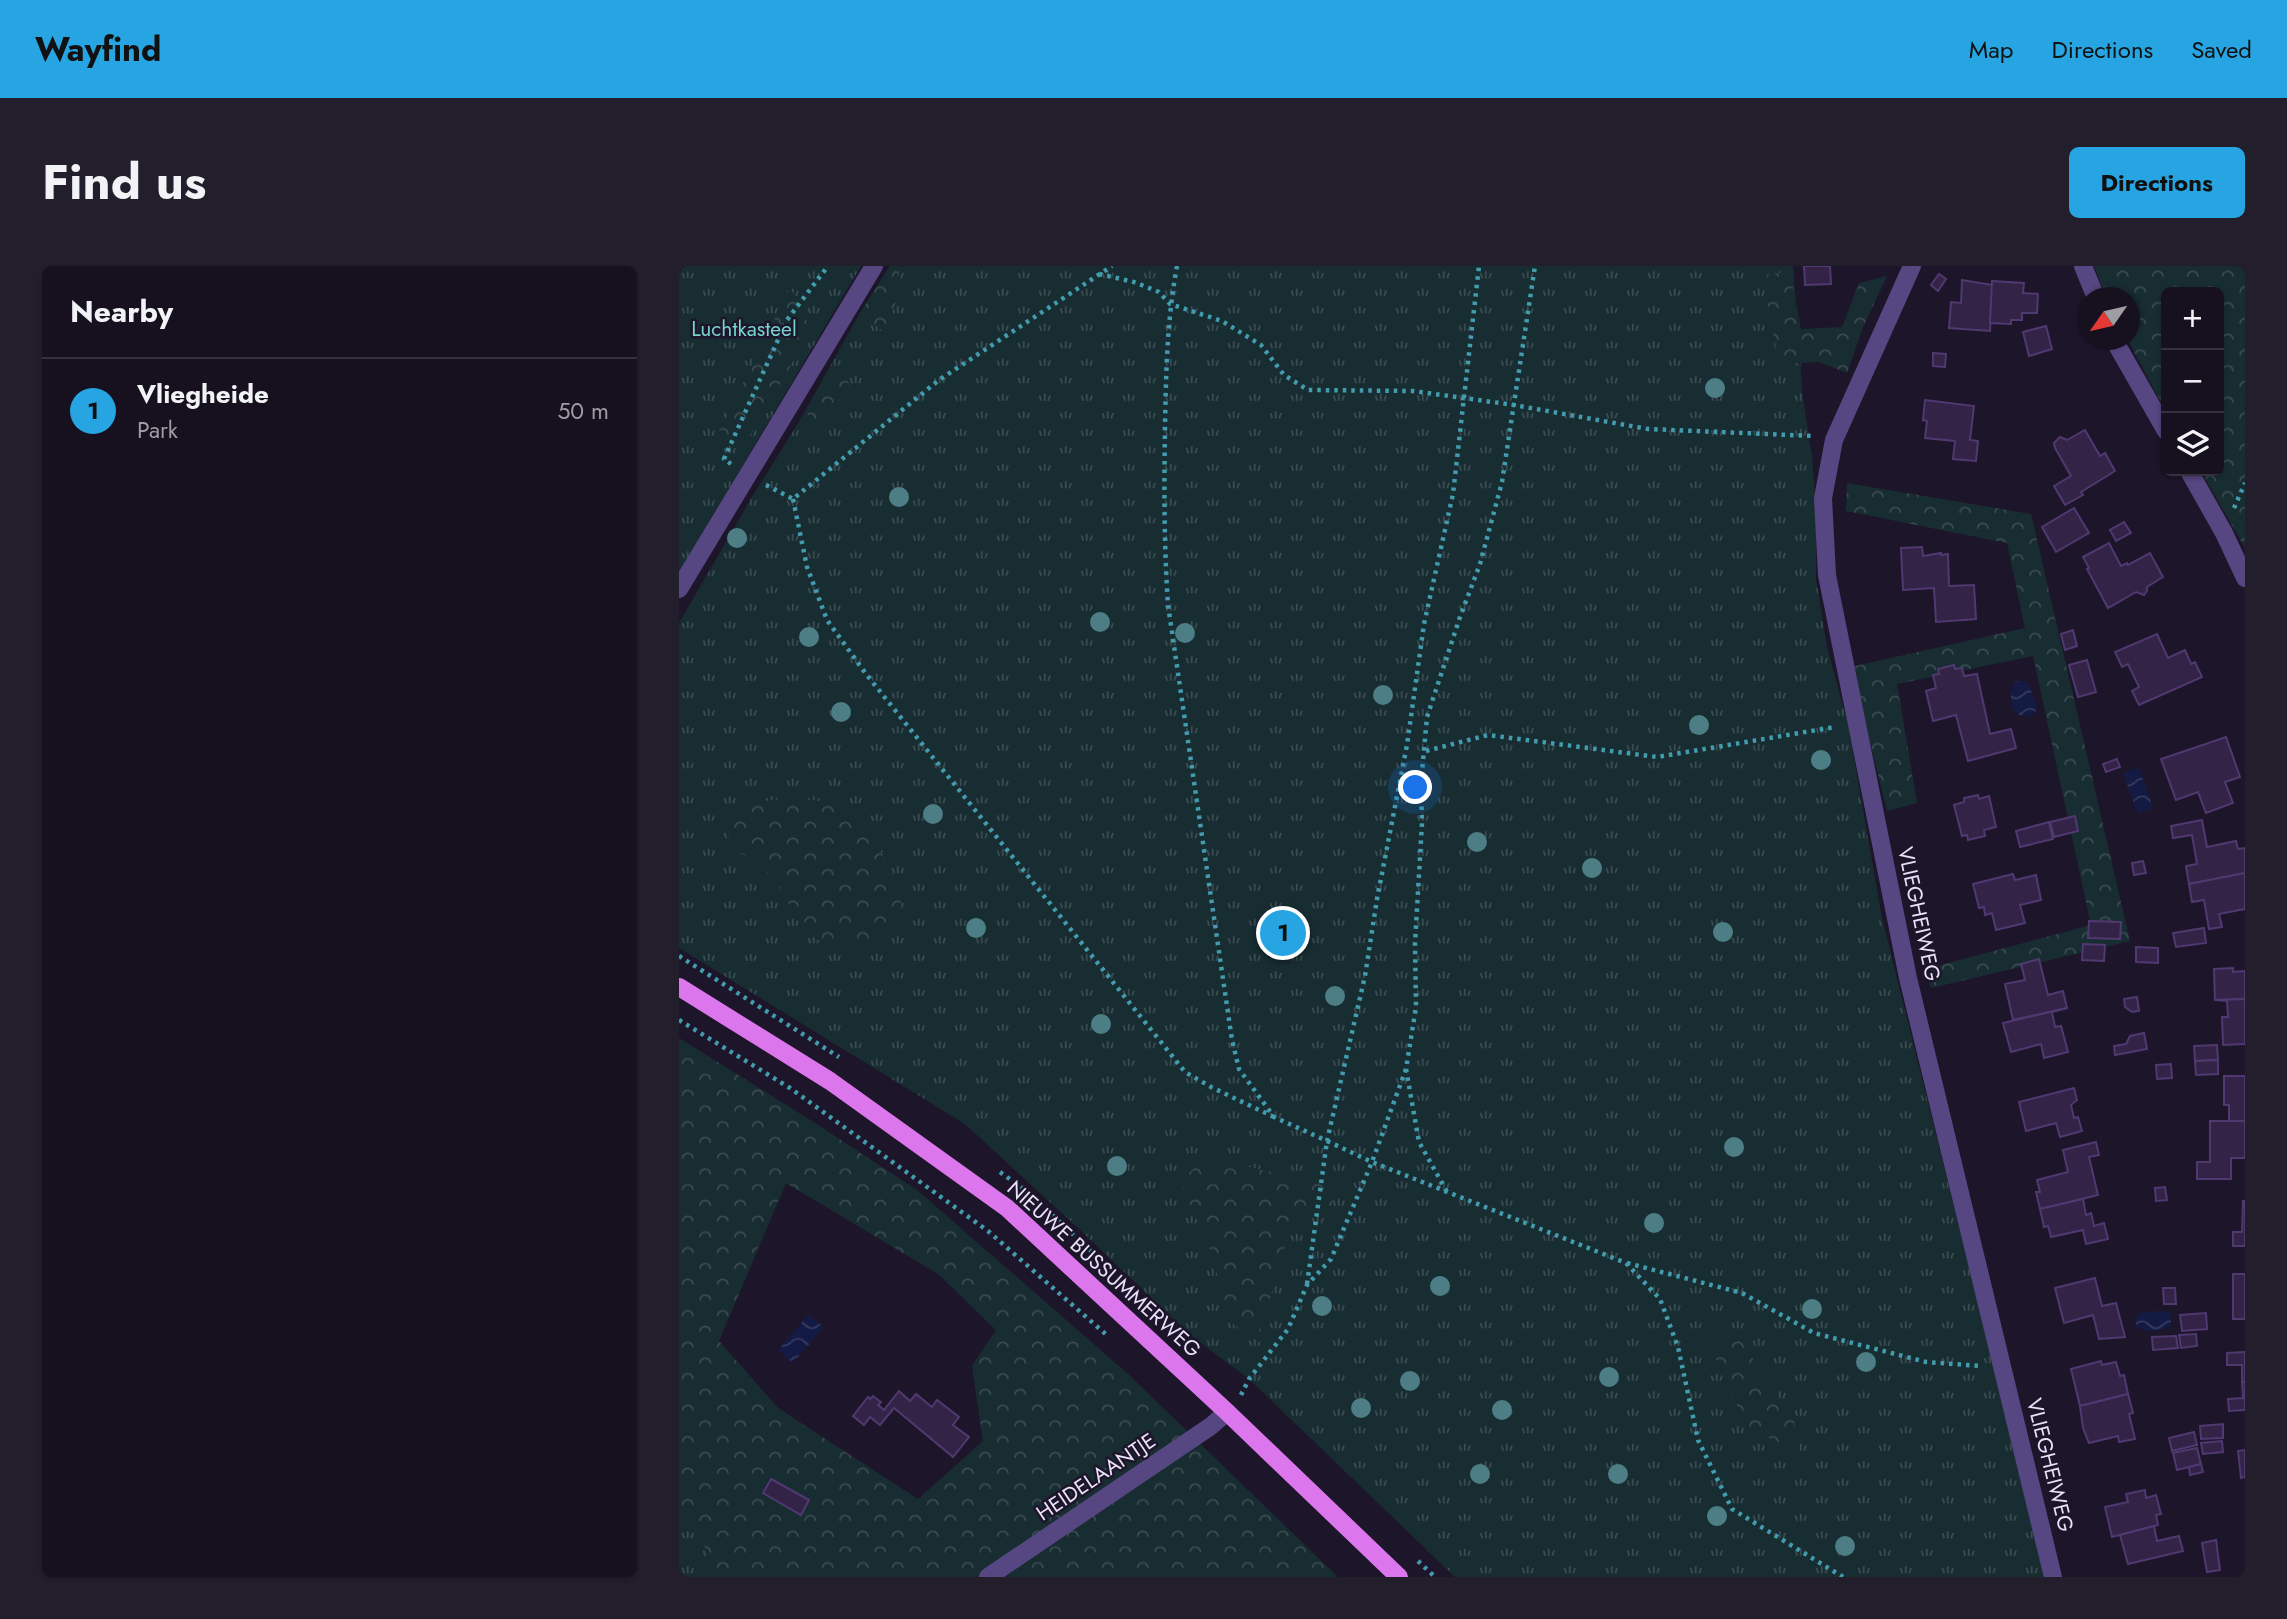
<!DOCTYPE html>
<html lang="en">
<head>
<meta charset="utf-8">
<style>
  :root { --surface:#16101f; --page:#231e2c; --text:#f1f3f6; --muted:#9e9da4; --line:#35303d; --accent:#26a5e2 }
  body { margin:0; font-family:Jost,sans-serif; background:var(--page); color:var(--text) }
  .controls { position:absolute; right:21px; top:21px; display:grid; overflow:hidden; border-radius:10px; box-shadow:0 2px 5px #0004 }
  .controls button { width:63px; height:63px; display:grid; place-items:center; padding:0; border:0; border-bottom:2px solid var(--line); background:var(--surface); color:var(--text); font:35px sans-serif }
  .compass { position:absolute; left:1398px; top:21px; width:63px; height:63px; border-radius:50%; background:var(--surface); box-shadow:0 2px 5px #0004; rotate:236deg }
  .you { position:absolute; left:737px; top:522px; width:24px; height:24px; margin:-18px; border:5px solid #fff; border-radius:50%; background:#1a73e8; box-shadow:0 0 0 10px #1a73e833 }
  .badge { display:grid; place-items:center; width:46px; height:46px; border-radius:50%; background:var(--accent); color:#111; font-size:23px; font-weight:700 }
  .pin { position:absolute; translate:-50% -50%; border:4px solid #fff; box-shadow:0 2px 7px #0006 }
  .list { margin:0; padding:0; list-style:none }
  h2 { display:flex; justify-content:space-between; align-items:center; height:91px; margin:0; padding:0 28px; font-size:30px }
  h2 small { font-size:23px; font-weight:400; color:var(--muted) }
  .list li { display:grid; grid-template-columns:46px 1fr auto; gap:21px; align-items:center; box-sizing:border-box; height:105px; padding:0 28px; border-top:2px solid var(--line) }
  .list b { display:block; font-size:26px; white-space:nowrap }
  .list p { margin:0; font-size:23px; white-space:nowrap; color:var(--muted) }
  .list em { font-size:23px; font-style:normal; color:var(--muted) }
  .icon { flex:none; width:38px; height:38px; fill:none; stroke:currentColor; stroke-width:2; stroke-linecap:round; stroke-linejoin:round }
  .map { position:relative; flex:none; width:1566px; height:1311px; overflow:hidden; border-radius:10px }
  header { display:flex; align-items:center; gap:42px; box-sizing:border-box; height:98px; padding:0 35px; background:var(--accent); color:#111 }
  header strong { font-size:33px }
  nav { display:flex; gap:38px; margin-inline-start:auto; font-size:24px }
  .intro { display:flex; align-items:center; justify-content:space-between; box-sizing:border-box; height:168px; padding:0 42px }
  h1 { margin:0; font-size:49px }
  .button { padding:18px 32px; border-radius:10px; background:var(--accent); color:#111; font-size:24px; font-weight:700 }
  main { display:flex; gap:42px; padding:0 42px }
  aside { flex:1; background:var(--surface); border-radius:10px; box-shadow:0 2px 5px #0004 }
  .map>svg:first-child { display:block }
  .grass { fill:url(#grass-tufts) }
  .forest { fill:url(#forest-crowns); fill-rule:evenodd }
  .water { fill:url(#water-waves) }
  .building { fill:#332347; stroke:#503870; stroke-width:2 }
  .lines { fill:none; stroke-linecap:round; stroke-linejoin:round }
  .path { stroke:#429cae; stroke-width:4.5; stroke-dasharray:3.5 5; stroke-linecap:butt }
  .minor { stroke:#564682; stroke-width:18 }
  .major { stroke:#db76ec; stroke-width:18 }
  .tree { fill:#4d7e85 }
  .labels { text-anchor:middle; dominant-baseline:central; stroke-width:5; stroke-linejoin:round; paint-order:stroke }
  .park-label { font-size:21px; fill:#75d3d0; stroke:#1d1529 }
  .street-label { font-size:21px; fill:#eae1fb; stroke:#1d1529 }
</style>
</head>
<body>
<header>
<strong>Wayfind</strong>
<nav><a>Map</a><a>Directions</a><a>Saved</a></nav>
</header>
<div class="intro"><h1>Find us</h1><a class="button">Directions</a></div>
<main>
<aside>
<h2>Nearby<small></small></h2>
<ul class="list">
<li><span class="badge">1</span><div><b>Vliegheide</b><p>Park</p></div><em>50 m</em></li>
</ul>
</aside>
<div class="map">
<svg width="1566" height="1311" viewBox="0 0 1566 1311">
  <defs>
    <pattern id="grass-tufts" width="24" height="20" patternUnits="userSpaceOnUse" patternTransform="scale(1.75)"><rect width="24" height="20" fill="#182d32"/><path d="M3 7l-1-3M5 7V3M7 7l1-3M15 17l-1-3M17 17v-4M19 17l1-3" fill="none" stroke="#3a4b51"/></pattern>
    <pattern id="forest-crowns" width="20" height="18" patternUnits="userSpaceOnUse" patternTransform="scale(1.75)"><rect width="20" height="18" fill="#182d32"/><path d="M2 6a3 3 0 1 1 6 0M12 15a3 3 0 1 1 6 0" fill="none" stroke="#3a4b51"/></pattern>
    <pattern id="water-waves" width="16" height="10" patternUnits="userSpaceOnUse" patternTransform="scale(1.75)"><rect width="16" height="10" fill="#131a44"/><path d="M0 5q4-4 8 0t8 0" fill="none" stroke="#363b60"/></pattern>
  </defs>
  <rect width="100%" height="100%" fill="#1d1529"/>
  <g class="grass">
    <path d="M0 0H182L0 307Z"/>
    <path d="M211 0H1114L1124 133 1133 190 1137 246V313L1148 381 1169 458 1203 652 1367 1311H776L570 1113 509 1067 398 961 286 858 0 682V357L73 231 121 154 181 47Z"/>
    <path d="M0 1250 18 1263 38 1311H0Z"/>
  </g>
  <g class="forest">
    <path d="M211 0H215L223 18 206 67 181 47Z"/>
    <path d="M1415 0H1566V282L1522 205H1540V26H1487V146L1449 74H1450V32L1427 31Z"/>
    <path d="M1111 6 1122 63 1163 61 1180 17 1208 10 1184 61 1168 107 1140 96 1100 98 1083 9Z"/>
    <path d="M111 21 132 64 67 177 40 166Z"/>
    <path d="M162 96 171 121 136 162 125 157Z"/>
    <path d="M1168 217 1352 248 1451 675 1252 722 1247 703 1412 659 1354 390 1218 418 1238 537 1208 545 1183 444 1176 400 1346 362 1328 277 1167 245Z"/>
    <path d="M114 532C135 534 153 535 170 547 190 561 226 619 222 644 220 659 207 668 194 673 187 677 177 683 169 682 109 675 121 638 87 605 78 596 63 589 52 581 40 536 82 535 114 532Z"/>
    <path d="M0 772 133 855 238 924 449 1108 659 1311H38L18 1263 0 1250ZM107 917 259 1008 317 1064 293 1100 304 1175 239 1233 99 1142 40 1075Z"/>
    <path d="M540 894 605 909 654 916 653 939 610 966 587 1047 582 1057 581 1077 547 1053 546 1035 530 980 504 923 508 909 522 895Z"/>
    <path d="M1026 1069 1059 1070 1115 1154 1120 1186 1068 1162Z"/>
  </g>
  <g class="water">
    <path d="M1337 415C1351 415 1351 420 1354 431 1355 435 1358 438 1358 442L1355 448C1333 459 1326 429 1337 415Z"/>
    <path d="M1460 502 1474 542 1459 548 1444 507Z"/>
    <path d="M1486 1045 1492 1048V1059C1483 1066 1467 1067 1457 1061V1052L1461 1047Z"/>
    <path d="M129 1049 145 1061 114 1097 99 1084Z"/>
  </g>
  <g class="building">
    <path d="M1125 0H1151L1152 18 1126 19Z"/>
    <path d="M1260 8 1267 13 1259 25 1252 19Z"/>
    <path d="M1283 14 1314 19 1311 65 1270 62 1272 36 1282 37Z"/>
    <path d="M1313 15 1345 17 1344 27 1359 28 1358 47H1343V54H1332V58L1311 57Z"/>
    <path d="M1367 60 1373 83 1350 90 1344 66Z"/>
    <path d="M1254 87 1267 88 1266 101 1254 100Z"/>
    <path d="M1246 134 1295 140 1291 174 1299 175 1297 195 1274 193 1276 175 1246 172 1248 155 1244 154Z"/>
    <path d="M1406 164 1421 190 1426 187 1436 205 1402 226 1404 229 1386 239 1375 220 1392 210 1376 182 1375 177 1381 171 1388 174Z"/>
    <path d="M1395 242 1410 267 1377 286 1363 261Z"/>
    <path d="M1445 256 1452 267 1437 275 1431 264Z"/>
    <path d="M1430 277 1442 300 1448 297 1449 299 1471 287 1484 311 1468 321V325L1465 329 1457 326 1429 342 1408 303 1410 302 1404 291Z"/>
    <path d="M1243 281 1244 290 1262 287V289L1269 288 1270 320 1295 319 1297 353 1257 356 1255 322 1224 324 1222 282Z"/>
    <path d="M1394 364 1398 380 1386 384 1382 368Z"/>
    <path d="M1478 368 1489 392 1506 384 1512 398 1516 396 1523 411 1460 439 1453 425 1460 421 1449 398 1443 401 1436 386Z"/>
    <path d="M1408 394 1417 426 1399 431 1390 399Z"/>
    <path d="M1275 399 1276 403 1283 402 1285 410 1298 408 1311 468 1332 463 1337 482 1289 495 1277 449 1254 455 1247 425 1257 422 1254 409 1260 408 1259 403Z"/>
    <path d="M1547 471 1561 511 1546 516 1554 537 1527 547 1519 526 1497 534 1482 493Z"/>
    <path d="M1438 493 1441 501 1427 506 1424 498Z"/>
    <path d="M1299 529 1300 533 1310 530 1317 561 1305 564 1306 570 1289 574 1288 569 1283 570 1275 539 1285 536V532Z"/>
    <path d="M1396 550 1399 565 1375 571 1371 556Z"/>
    <path d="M1523 554 1528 581 1557 575 1559 583 1566 582V607L1510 618 1507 600 1518 598 1513 569 1494 572 1492 560Z"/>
    <path d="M1370 556 1374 573 1341 581 1337 565Z"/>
    <path d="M1464 595 1467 607 1455 609 1453 597Z"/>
    <path d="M1566 607V643L1540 648 1543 661 1530 663 1525 634 1513 636 1510 618Z"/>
    <path d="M1334 608 1336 614 1357 609 1362 634 1341 639 1346 657 1317 664 1313 647 1306 649 1305 641 1300 642 1294 618Z"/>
    <path d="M1410 655 1442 656 1441 673 1409 672Z"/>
    <path d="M1525 662 1527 677 1497 681 1494 667Z"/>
    <path d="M1404 678 1426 679 1425 695 1403 694Z"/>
    <path d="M1457 681 1479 682V697L1457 696Z"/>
    <path d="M1360 693 1369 729 1384 725 1388 742 1334 754 1326 718 1346 714 1342 698Z"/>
    <path d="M1554 702V706L1566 705V733L1536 734 1535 703Z"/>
    <path d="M1458 731 1460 745 1453 746 1446 741 1445 733Z"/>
    <path d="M1566 733V778L1544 779 1543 751H1549L1548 735 1536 734Z"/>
    <path d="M1388 742 1373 746 1376 761 1382 760 1389 786 1365 792 1362 778 1332 786 1324 757Z"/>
    <path d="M1465 767 1468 783 1436 789 1435 780 1447 778 1451 770Z"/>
    <path d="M1538 779 1539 794 1516 795 1515 780Z"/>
    <path d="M1539 794V808L1517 809 1516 795Z"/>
    <path d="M1492 798 1493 812 1478 813 1477 799Z"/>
    <path d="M1545 810H1566V855H1550V839H1545Z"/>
    <path d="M1395 822 1398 834 1392 839 1395 852 1399 851 1403 865 1381 871 1377 857 1347 865 1340 836Z"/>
    <path d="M1531 855H1566V892H1552V913H1518V896H1531Z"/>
    <path d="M1417 876 1420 889 1410 891 1419 929 1361 943 1357 926H1361L1358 914 1389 906 1384 884Z"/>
    <path d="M1486 921 1488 934 1477 935 1476 922Z"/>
    <path d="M1404 933 1407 949 1412 947 1415 960 1425 957 1429 973 1407 978 1404 964 1372 971 1369 960 1365 961 1361 943Z"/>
    <path d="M1564 935H1566V980H1554V966H1563Z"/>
    <rect x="1554" y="1008" width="12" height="45"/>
    <path d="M1416 1012 1423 1040 1437 1037 1446 1071 1420 1073 1414 1049 1385 1057 1376 1022Z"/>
    <path d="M1484 1022H1496L1497 1038H1485Z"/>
    <path d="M1527 1047 1528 1063 1503 1065 1501 1049Z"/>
    <path d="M1517 1068 1518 1080 1502 1082 1500 1069Z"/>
    <path d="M1497 1070 1499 1082 1474 1084 1473 1071Z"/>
    <path d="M1566 1086V1116H1563V1099H1548V1087Z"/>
    <path d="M1422 1095 1423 1099 1437 1096 1441 1110 1445 1109 1449 1128 1401 1140 1392 1103Z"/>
    <path d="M1563 1116H1566V1144L1550 1145 1549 1133 1564 1132Z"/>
    <path d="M220 1125 231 1135 237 1128 253 1141 258 1134 280 1151 274 1159 290 1171 274 1191 215 1142 201 1159 191 1151 185 1159 174 1150 189 1131 191 1133 194 1130 202 1136 199 1139 205 1144Z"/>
    <path d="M1449 1128 1454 1147 1450 1148 1456 1173 1440 1176 1439 1170 1410 1177 1404 1162 1401 1140Z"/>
    <path d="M1544 1158V1172L1522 1173 1521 1160Z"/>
    <path d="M1515 1166 1518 1179 1493 1185 1490 1172Z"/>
    <path d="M1543 1175 1544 1186 1524 1188 1522 1177Z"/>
    <path d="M1518 1182 1522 1198 1498 1204 1494 1187Z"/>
    <path d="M1566 1184V1211L1562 1212 1559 1185Z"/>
    <path d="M1522 1198 1524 1206 1511 1209 1510 1201Z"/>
    <path d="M92 1213 130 1234 122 1249 84 1227Z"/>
    <path d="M1466 1224 1467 1232 1477 1229 1482 1248 1477 1249 1479 1259 1433 1271 1426 1241 1449 1236 1447 1228Z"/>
    <path d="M1475 1260 1478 1275 1500 1270 1504 1285 1449 1298 1441 1269Z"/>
    <path d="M1537 1274 1541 1304 1528 1306 1523 1277Z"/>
  </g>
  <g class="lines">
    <g class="path">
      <path d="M498 0C488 53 487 107 486 161 485 221 485 280 489 339L553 774 560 803 595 851 648 875 686 710 698 633 728 479 745 358 774 228 800 0"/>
      <path d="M420 8 455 16 480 26 491 38 543 55 582 79 605 109 629 124 734 125 835 139 969 163 1135 170"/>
      <path d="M52 198 45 193 108 54 149 0"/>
      <path d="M87 219 114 233 260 114 433 0"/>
      <path d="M114 233 128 301 148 354 187 408 506 806 532 821 595 851"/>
      <path d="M1555 242 1566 217"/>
      <path d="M747 485 809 469 978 491 1156 461"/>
      <path d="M0 690 160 791"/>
      <path d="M0 754 111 822 309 965 430 1071"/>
      <path d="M727 803 740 876 768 926"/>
      <path d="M321 906 350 927 415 988"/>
      <path d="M948 997 1063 1027 1135 1067 1247 1096 1302 1100"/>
      <path d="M628 1018 648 875 693 896 947 997 981 1033 999 1081 1019 1174 1053 1243 1164 1311"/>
      <path d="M562 1129 570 1113 609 1063 628 1019 652 993 693 896 727 803 737 741 736 677 743 557 742 517 748 451 781 351 801 298 823 216 856 0"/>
      <path d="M739 1295 756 1311"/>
    </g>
    <g class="minor">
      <path d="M1233 0 1155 174 1144 232 1148 309 1229 712 1374 1311"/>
      <path d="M1404 0 1417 32"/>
      <path d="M1435 74 1487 165"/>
      <path d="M1510 205 1545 267 1566 312"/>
      <path d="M0 323 195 0"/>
      <path d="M309 1311 532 1160 548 1146"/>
    </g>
    <path class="major" d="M0 721 151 815 328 942 548 1146 720 1311"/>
  </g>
  <g class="tree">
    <circle cx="1036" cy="122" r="10"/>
    <circle cx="220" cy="231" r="10"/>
    <circle cx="58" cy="272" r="10"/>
    <circle cx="421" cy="356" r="10"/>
    <circle cx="506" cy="367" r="10"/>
    <circle cx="130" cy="371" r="10"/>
    <circle cx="704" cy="429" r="10"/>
    <circle cx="162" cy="446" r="10"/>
    <circle cx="1020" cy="459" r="10"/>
    <circle cx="1142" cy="494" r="10"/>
    <circle cx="254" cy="548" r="10"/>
    <circle cx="798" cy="576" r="10"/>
    <circle cx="913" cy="602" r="10"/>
    <circle cx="297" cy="662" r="10"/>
    <circle cx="1044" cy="666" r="10"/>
    <circle cx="656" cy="730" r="10"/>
    <circle cx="422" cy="758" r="10"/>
    <circle cx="1055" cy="881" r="10"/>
    <circle cx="438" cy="900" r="10"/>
    <circle cx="975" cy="957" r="10"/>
    <circle cx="761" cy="1020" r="10"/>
    <circle cx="643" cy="1040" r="10"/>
    <circle cx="1133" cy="1043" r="10"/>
    <circle cx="1187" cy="1096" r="10"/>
    <circle cx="930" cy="1111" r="10"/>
    <circle cx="731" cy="1115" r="10"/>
    <circle cx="682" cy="1142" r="10"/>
    <circle cx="823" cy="1144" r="10"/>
    <circle cx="801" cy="1208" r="10"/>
    <circle cx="939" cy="1208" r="10"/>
    <circle cx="1038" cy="1250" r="10"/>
    <circle cx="1166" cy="1280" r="10"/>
  </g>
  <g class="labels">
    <g class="park-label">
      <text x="65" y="63">Luchtkasteel</text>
    </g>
    <g class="street-label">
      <text transform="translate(1240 648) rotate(78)">VLIEGHEIWEG</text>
      <text transform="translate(425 1003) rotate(42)">NIEUWE BUSSUMMERWEG</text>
      <text transform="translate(1371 1199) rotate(76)">VLIEGHEIWEG</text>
      <text transform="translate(417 1211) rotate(-34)">HEIDELAANTJE</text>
    </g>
  </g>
</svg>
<div class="controls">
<button>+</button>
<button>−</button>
<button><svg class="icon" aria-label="layers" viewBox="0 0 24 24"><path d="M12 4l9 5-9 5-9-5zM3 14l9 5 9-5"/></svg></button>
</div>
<svg class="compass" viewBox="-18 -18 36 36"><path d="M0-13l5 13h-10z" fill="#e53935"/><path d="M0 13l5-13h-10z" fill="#9e9da4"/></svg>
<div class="you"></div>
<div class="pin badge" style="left:604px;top:667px">1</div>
</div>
</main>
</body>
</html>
